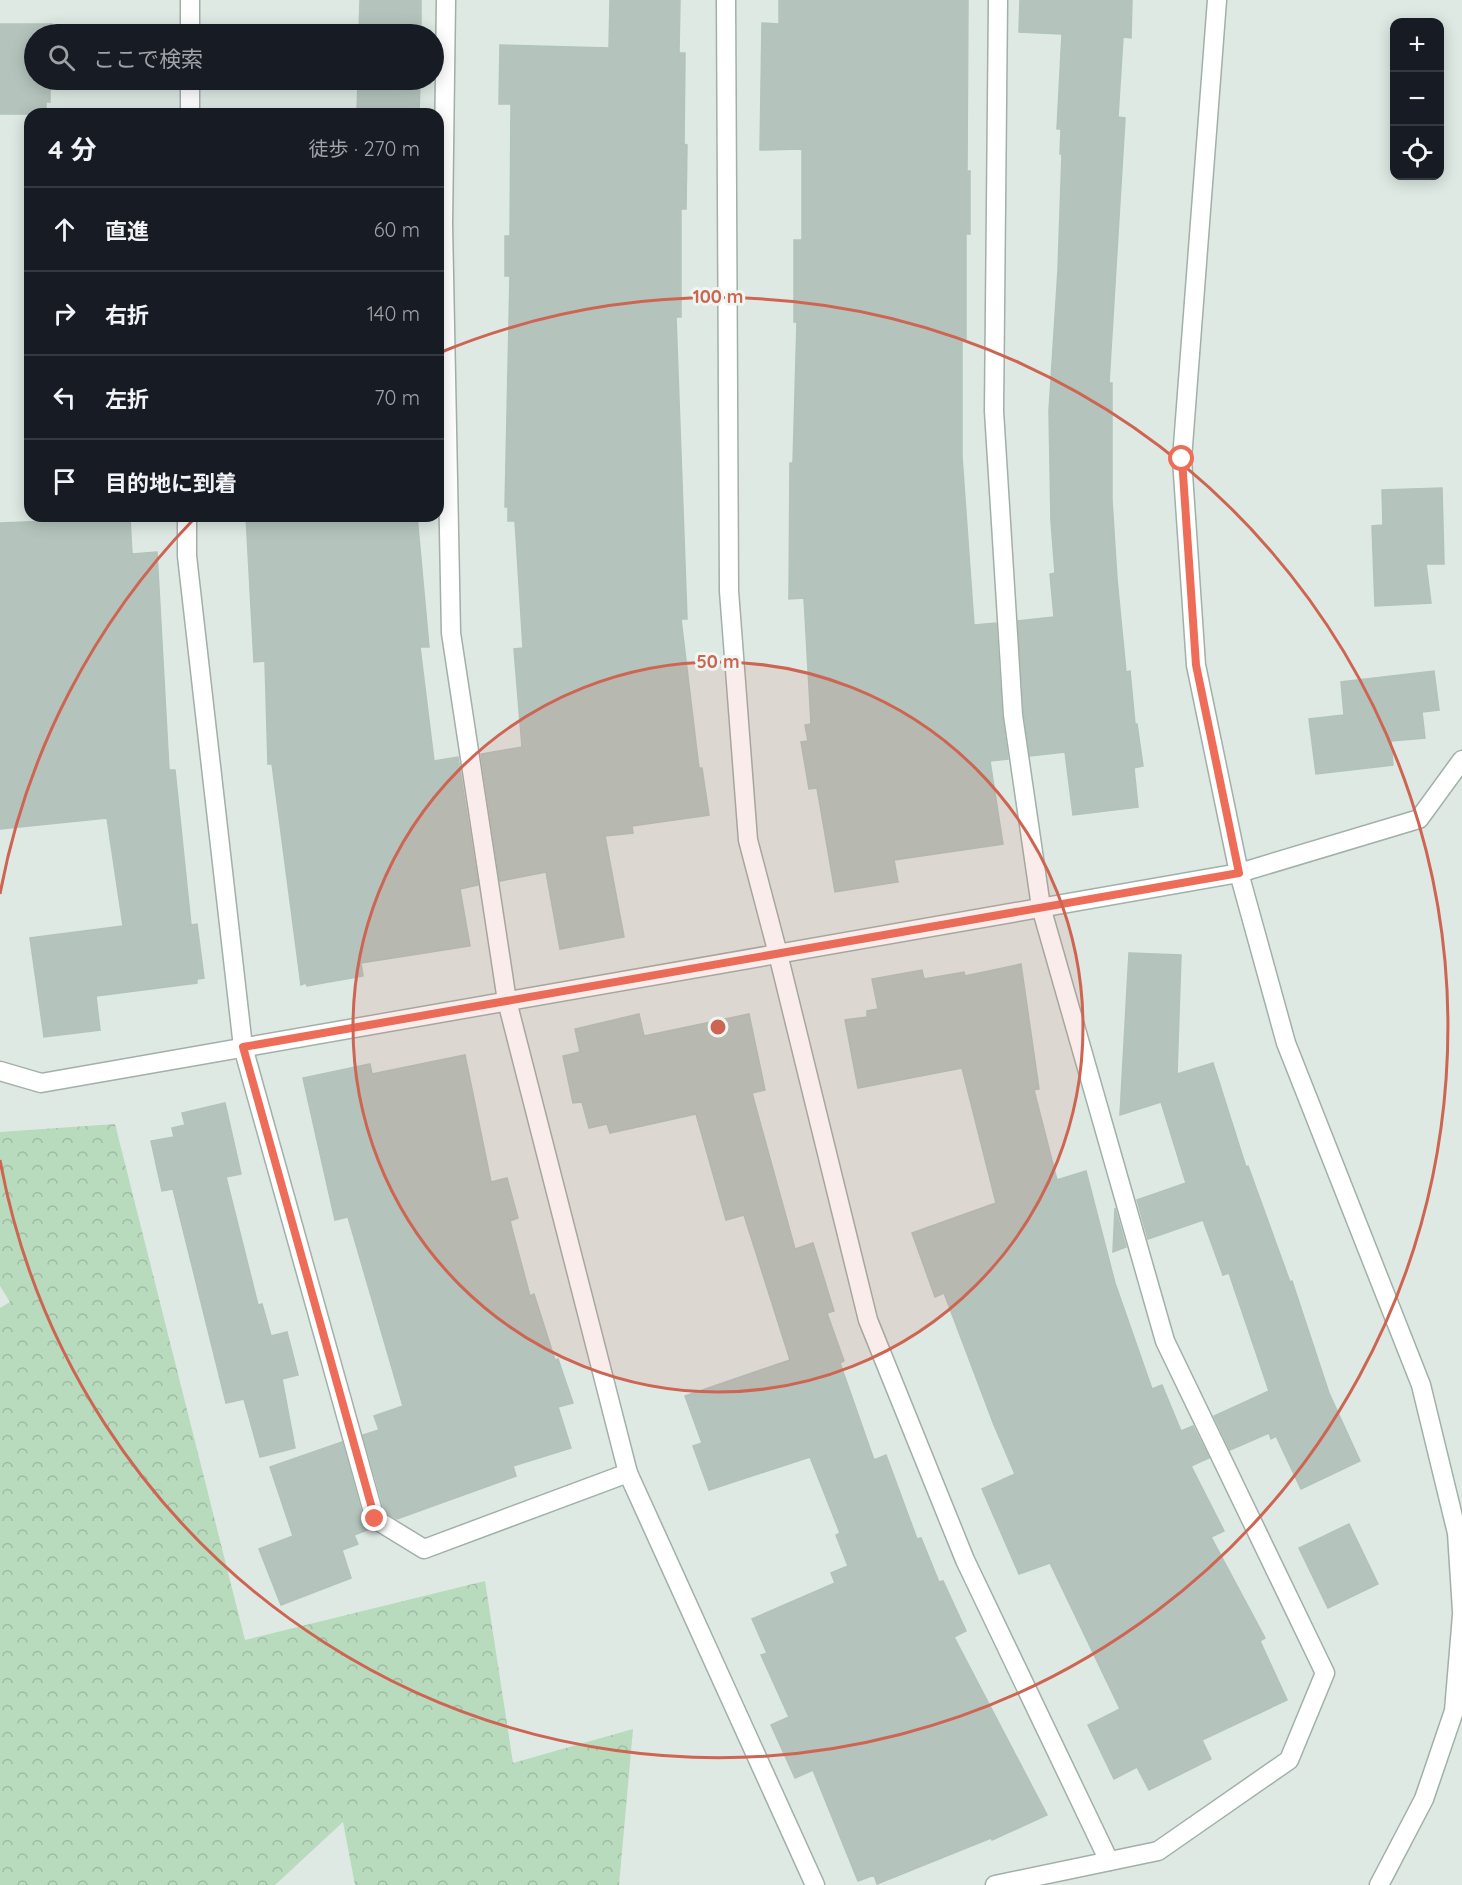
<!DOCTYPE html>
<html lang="ja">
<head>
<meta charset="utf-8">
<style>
  :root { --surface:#171b24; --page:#242831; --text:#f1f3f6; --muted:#9ea1a6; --line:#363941 }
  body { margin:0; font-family:Quicksand,"Noto Sans JP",sans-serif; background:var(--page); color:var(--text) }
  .controls { position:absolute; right:18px; top:18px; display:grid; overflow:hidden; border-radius:12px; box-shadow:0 3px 15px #0003 }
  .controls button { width:54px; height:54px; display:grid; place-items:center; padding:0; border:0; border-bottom:2px solid var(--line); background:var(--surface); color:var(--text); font:30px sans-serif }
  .stop { position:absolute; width:18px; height:18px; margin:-14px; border:4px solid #ed6d59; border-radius:50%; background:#fff }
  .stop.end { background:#ed6d59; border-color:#fff; box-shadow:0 2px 6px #0008 }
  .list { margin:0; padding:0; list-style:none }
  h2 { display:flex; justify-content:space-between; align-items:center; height:78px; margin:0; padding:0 24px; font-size:26px }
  h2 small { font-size:20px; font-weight:400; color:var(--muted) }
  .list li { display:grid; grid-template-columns:39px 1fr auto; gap:18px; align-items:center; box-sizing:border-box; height:84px; padding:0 24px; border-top:2px solid var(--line) }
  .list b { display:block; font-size:22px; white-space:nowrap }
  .list em { font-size:20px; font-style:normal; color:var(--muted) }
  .icon { flex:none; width:33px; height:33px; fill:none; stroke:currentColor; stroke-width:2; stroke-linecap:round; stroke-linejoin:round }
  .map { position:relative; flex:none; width:1462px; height:1885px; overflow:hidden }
  .search { position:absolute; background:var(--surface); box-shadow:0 3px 15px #0003; left:24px; top:24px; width:420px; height:66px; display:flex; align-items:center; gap:15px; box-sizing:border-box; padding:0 21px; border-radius:33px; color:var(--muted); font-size:22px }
  .panel { position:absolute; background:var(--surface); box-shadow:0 3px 15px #0003; left:24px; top:108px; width:420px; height:414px; border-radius:18px }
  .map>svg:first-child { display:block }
  .forest { fill:url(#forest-crowns) }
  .building { fill:#b4c4bc; stroke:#b1c3ba; stroke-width:1.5 }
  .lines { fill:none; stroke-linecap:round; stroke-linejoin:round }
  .minor-casing { stroke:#a1b0a9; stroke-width:21 }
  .tertiary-casing { stroke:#a1b0a9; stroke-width:21 }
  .minor { stroke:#fff; stroke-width:18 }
  .tertiary { stroke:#fff; stroke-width:18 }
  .route { stroke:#ed6d59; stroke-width:8 }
  .ring { fill:none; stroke:#ce6553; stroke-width:3 }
  .centre { fill:#ce6553; stroke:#eff6f2; stroke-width:3 }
  .ring-label { font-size:18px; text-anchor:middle; font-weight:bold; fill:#ce6553; stroke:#eff6f2; stroke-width:6; stroke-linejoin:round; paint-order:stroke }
</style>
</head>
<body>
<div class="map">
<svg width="1462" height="1885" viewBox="0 0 1462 1885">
  <defs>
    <pattern id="forest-crowns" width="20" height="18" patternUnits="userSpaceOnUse" patternTransform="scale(1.5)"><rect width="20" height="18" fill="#b8dabd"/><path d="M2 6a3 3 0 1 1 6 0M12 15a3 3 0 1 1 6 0" fill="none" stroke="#9ebca3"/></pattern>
  </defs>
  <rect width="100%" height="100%" fill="#dee9e3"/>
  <path class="forest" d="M115 1124 245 1640 485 1581 513 1763 633 1729 619 1885H355L343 1822 275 1885H0V1308L10 1302 0 1286V1132Z"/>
  <g class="building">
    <path d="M360 0H421V34H359Z"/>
    <path d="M610 0H680L679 53H685L684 144 687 145 686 209H681V317H676L687 619H681L699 768H702L709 815 632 826 633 833 605 836 624 937 560 949 546 872 500 881 481 754 522 747 514 649 523 648 515 521H508V507H505L510 276H505V236H510L511 104H499L500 45 609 48Z"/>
    <path d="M779 0H968L967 171H970V234H966V339H962V457L974 625 996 623 1002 716 1008 759 990 761 1003 844 894 860 898 882 835 892 817 788 809 789 801 742 808 741 805 725 811 724 804 598 789 599 790 463H793L797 322H794V240H802V149L760 150 762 23 779 24Z"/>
    <path d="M1020 0H1132L1131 38 1123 37 1118 117 1125 118 1109 383H1112V500L1117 579 1126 672 1130 671 1135 724H1137L1143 766 1134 768 1138 807 1073 815 1065 752 1030 756 1024 714 1018 621 1054 617 1050 574 1055 573 1051 521 1049 411 1058 270 1062 154H1060L1061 129H1057L1062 34 1019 32Z"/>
    <path d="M0 24H52V34H34V80H50V102H46V114H0Z"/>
    <path d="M358 80H420L419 114H357Z"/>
    <path d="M1442 488 1444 564H1426L1431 603 1375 606 1372 526 1383 525 1382 490Z"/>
    <path d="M246 516H417L429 647H420L434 761 458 757 478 885 460 889 470 946 361 963 363 976 307 986 306 983 301 985 272 764H268L265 661 254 662Z"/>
    <path d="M130 518 132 554 157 552 169 770H175L191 925 197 924 204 978 197 979V983L96 996 100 1030 44 1037 30 938 123 926 107 818 0 829V523Z"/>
    <path d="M1434 671 1439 710 1422 712 1425 738 1391 741 1393 765 1316 774 1309 719 1344 715 1341 682Z"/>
    <path d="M1129 953 1181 955 1177 1074 1213 1063 1246 1167 1248 1166 1290 1282 1292 1281 1329 1393 1360 1461 1301 1489 1276 1436 1271 1439 1269 1433 1230 1450 1214 1416 1269 1391 1229 1273 1223 1275 1203 1220 1148 1239 1137 1200 1186 1183 1161 1102 1120 1115Z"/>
    <path d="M1021 964 1039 1089 1034 1090 1057 1180 1086 1171 1115 1283 1152 1389 1162 1385 1181 1431 1193 1426 1209 1458 1191 1466 1224 1531 1211 1537 1265 1638 1260 1641 1287 1700 1202 1740 1211 1759 1149 1790 1137 1767 1114 1779 1088 1725 1120 1709 1050 1563 1019 1574 982 1489 1015 1474 994 1425 944 1293 935 1297 912 1233 996 1203 962 1068 858 1088 845 1020 867 1017V1011L878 1009 872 979 922 970 924 979 964 972 965 976Z"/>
    <path d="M639 1014 644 1036 749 1014 765 1090 752 1093 795 1249 813 1243 834 1311 827 1313 844 1361 840 1363 874 1460 886 1455 917 1539 921 1538 939 1582 943 1581 966 1631 954 1637 1047 1815 992 1840 991 1838 877 1884 874 1875 858 1881 813 1770 795 1778 771 1725 789 1717 761 1655 767 1653 752 1619 835 1583 831 1573 848 1566 836 1535 840 1533 810 1457 709 1490 693 1446 702 1443 685 1396 790 1360 744 1215 726 1220 696 1114 610 1133 607 1124 589 1128 582 1102 573 1103 563 1056 580 1052 575 1029Z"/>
    <path d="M465 1055 491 1182 507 1178 518 1218 510 1221 530 1296 534 1294 555 1360 558 1359 573 1403 558 1407 571 1448 513 1466 516 1476 397 1519 385 1512 363 1435 379 1430 374 1416 403 1406 348 1217 335 1220 303 1078 370 1064 372 1074Z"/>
    <path d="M225 1103 241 1174 226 1177 258 1305 262 1304 271 1336 287 1332 298 1375 282 1379 295 1448 260 1457 244 1399 226 1403 173 1189 162 1191 151 1141 174 1137 172 1128 185 1125 182 1113Z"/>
    <path d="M1115 1208 1126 1247 1113 1252Z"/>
    <path d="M342 1442 364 1522 370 1529 354 1535 358 1544 342 1550 351 1578 281 1605 259 1549 293 1536 270 1467Z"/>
    <path d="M1349 1524 1378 1584 1328 1608 1299 1548Z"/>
  </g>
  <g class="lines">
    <g class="minor-casing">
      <g id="minor">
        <path d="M446 0 443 224 451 633 507 1001 628 1473 815 1885"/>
        <path d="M726 0 729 591 748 840 778 954 868 1320 965 1560 1109 1861"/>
        <path d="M190 34V0"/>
        <path d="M190 114V80"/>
        <path d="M187 516V556L243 1047 375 1519 424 1549 628 1473"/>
        <path d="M0 1071 41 1083 1239 873 1419 819 1462 760"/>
        <path d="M995 1885 1158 1851 1289 1760 1325 1673 1165 1341 1041 907 1013 715 994 411 998 0"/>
      </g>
    </g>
    <g class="tertiary-casing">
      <g id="tertiary">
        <path d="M1217 0 1182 459 1196 665 1239 873 1286 1043 1421 1385 1457 1533 1462 1611"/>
        <path d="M1379 1885 1424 1799 1454 1711 1462 1615"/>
      </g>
    </g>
    <use href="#minor" class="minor"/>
    <use href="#tertiary" class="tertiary"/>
  </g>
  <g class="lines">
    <path class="route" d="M375 1519 243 1047 1239 873 1196 665 1182 459"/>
  </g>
  <circle cx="718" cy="1027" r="365" fill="#ce6553" fill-opacity=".12"/>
  <g class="ring">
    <circle cx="718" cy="1027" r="365"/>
    <path d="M0 894A730 730 0 0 1 193 520M439 353A730 730 0 1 1 0 1160"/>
  </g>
  <circle cx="718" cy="1027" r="9" class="centre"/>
  <g class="ring-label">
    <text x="718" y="303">100 m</text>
    <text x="718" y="668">50 m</text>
  </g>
</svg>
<div class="controls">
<button>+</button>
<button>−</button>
<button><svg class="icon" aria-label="locate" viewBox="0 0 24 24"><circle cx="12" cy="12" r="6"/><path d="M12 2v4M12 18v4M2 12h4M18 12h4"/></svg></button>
</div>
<div class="stop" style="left:1182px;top:459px"></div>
<div class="stop end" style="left:375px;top:1519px"></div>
<div class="search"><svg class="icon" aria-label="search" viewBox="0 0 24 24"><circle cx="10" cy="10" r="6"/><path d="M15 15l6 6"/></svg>ここで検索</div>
<section class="panel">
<h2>4 分<small>徒歩 · 270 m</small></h2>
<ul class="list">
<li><svg class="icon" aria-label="ahead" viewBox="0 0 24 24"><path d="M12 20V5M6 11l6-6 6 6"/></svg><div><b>直進</b></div><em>60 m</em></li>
<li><svg class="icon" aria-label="right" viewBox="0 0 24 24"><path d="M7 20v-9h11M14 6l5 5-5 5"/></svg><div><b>右折</b></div><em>140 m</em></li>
<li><svg class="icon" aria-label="left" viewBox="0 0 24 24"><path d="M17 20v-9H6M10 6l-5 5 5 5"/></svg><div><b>左折</b></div><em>70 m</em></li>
<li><svg class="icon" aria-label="arrive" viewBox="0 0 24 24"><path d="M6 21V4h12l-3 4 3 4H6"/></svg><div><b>目的地に到着</b></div></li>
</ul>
</section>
</div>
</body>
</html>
